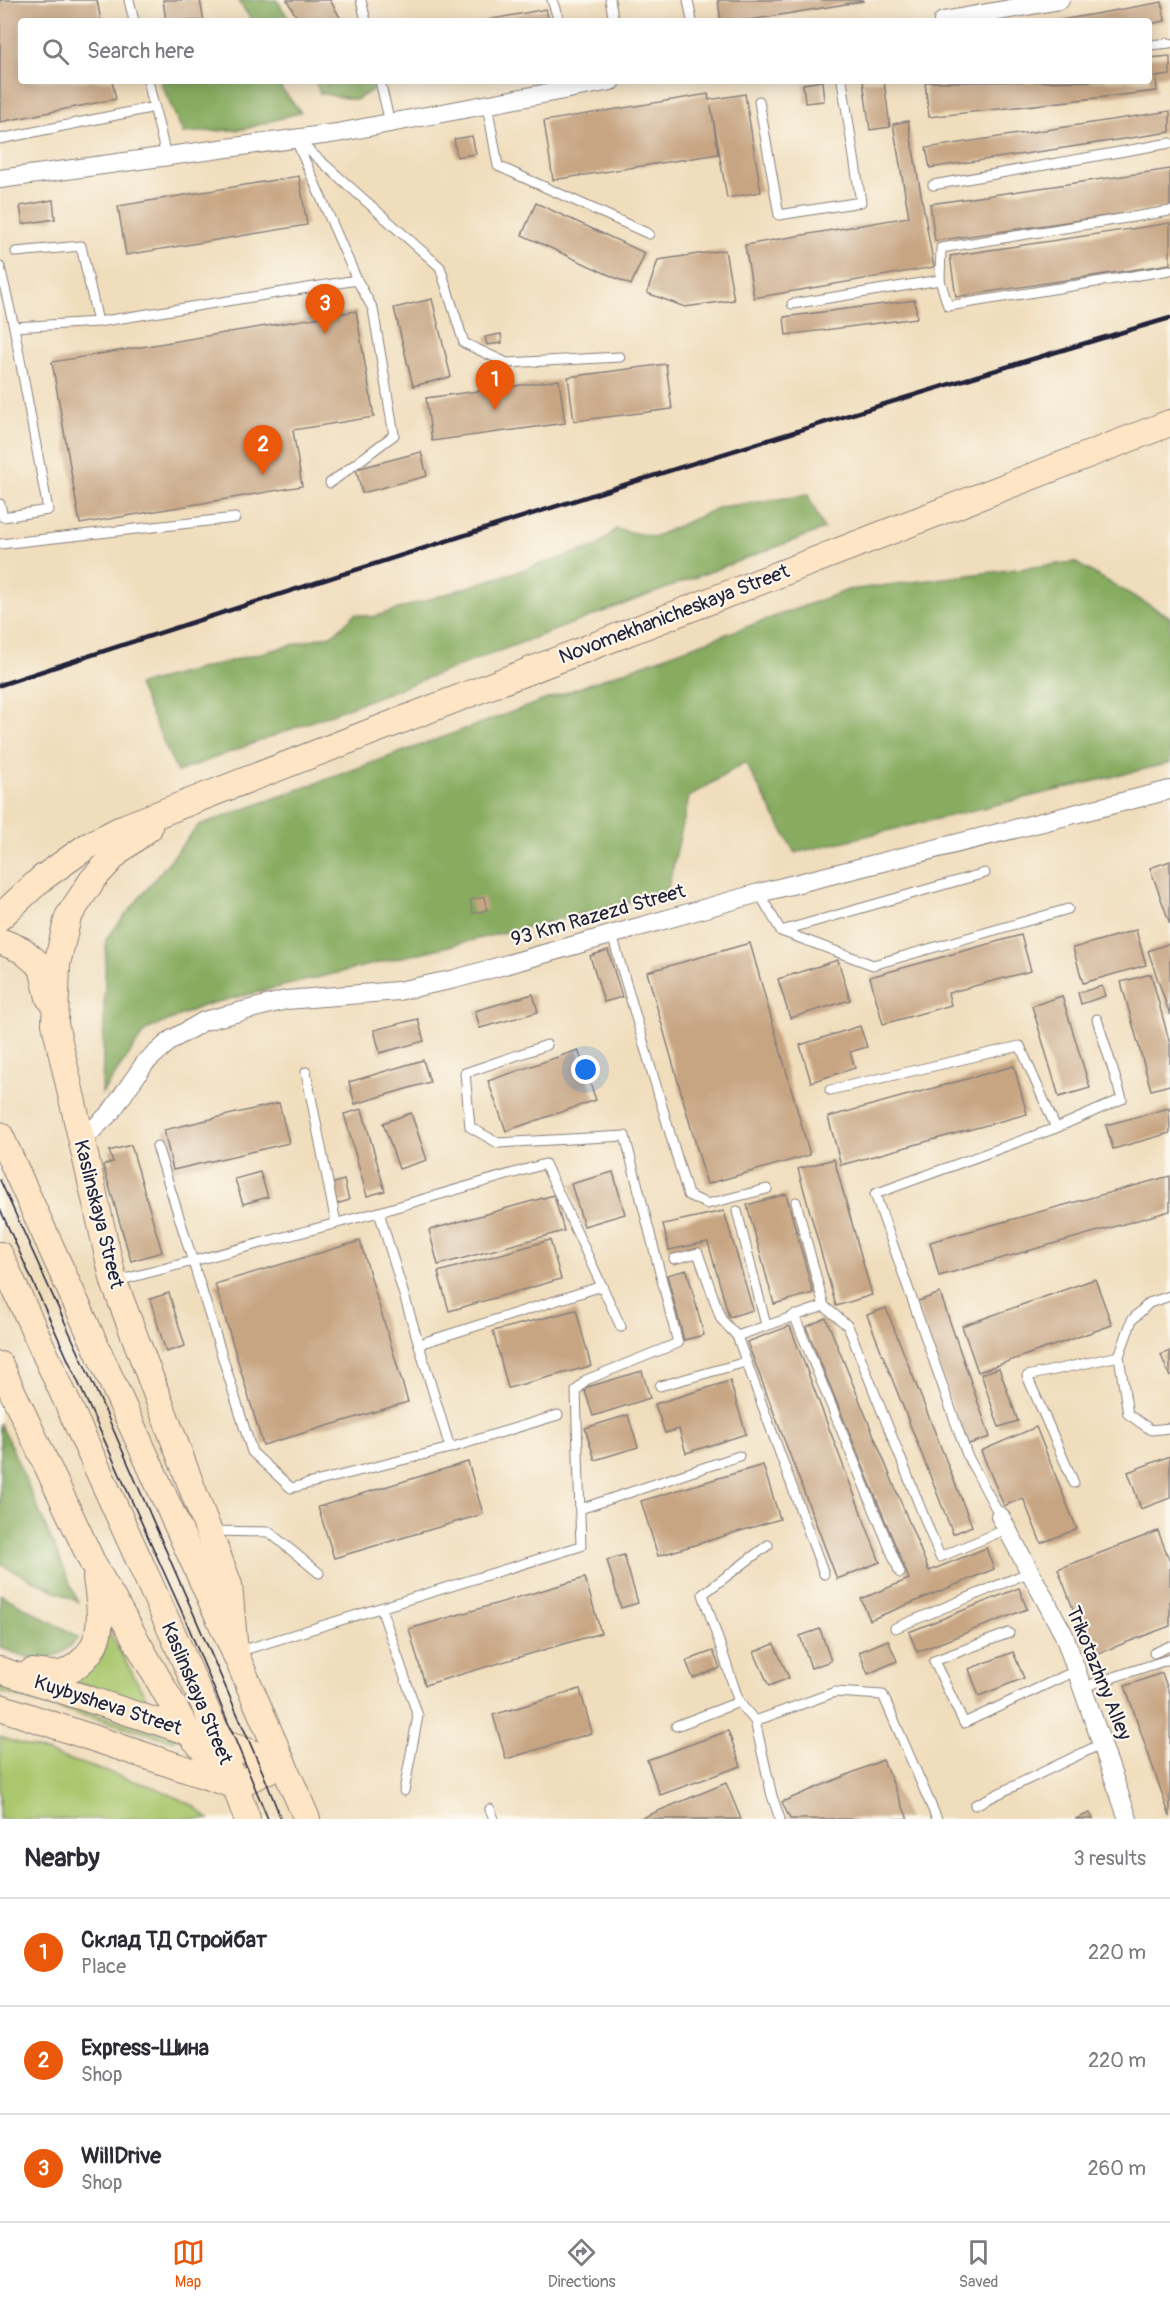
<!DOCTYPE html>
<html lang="en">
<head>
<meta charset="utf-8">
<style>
  :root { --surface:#fff; --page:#f7f7f7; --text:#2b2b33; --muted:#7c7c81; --line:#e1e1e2; --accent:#ea580c }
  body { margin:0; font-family:Pangolin,sans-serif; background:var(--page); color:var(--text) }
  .you { position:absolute; left:586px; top:1070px; width:21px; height:21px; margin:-15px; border:4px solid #fff; border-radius:50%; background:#1a73e8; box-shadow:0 0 0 9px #1a73e833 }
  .badge { display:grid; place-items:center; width:39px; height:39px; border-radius:50%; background:var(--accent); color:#fff; font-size:20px; font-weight:700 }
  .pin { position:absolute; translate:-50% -50px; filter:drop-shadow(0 2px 3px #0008) }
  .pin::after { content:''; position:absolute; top:32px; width:21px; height:18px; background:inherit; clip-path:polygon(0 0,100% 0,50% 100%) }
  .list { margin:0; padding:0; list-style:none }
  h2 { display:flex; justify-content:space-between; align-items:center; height:78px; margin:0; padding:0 24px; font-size:26px }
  h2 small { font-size:20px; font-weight:400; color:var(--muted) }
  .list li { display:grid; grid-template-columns:39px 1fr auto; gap:18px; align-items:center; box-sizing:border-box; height:108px; padding:0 24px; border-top:2px solid var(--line) }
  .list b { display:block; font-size:22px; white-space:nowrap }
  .list p { margin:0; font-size:20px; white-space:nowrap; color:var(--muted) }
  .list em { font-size:20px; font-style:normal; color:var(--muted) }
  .icon { flex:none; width:33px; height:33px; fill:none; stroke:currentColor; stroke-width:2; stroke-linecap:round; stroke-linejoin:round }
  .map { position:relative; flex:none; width:1170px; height:1819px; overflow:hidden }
  .search { position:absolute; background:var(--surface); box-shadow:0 3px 15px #0003; left:18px; right:18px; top:18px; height:66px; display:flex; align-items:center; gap:15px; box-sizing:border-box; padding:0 21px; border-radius:6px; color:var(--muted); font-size:22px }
  .sheet { height:402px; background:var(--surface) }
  nav { display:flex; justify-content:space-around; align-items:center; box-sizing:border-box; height:84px; border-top:2px solid var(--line); background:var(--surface); font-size:16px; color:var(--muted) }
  nav a { display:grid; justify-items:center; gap:3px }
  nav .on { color:var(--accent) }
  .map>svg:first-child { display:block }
  .green { fill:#aac76e; stroke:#667454; stroke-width:1.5 }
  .forest { fill:#87ac61; stroke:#54674e; stroke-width:1.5 }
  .building { fill:#c7a583 }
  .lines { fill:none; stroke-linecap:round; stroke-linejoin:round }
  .lane-casing { stroke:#89807c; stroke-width:11 }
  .street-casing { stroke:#89807c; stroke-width:20 }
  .secondary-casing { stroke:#89807c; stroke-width:28 }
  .lane { stroke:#fff; stroke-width:9 }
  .street { stroke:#fff; stroke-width:18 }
  .secondary { stroke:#fde5c5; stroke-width:26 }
  .tram { stroke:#22223b; stroke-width:1.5 }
  .rail { stroke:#22223b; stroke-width:4.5 }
  .labels { text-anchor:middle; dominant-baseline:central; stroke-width:4.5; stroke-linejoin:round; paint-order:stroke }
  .street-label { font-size:20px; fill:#22223b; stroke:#fbf7ec }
</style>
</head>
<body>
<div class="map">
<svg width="1170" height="1819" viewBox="0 0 1170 1819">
  <rect width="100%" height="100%" fill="#fbf7ec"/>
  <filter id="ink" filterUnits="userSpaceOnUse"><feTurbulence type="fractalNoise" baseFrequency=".0167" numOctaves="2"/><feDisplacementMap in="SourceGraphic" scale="12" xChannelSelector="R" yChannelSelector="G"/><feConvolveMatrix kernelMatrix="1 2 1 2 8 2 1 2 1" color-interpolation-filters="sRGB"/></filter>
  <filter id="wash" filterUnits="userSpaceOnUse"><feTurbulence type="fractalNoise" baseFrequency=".008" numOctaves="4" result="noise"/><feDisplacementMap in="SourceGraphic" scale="24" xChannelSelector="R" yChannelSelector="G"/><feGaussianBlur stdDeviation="1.35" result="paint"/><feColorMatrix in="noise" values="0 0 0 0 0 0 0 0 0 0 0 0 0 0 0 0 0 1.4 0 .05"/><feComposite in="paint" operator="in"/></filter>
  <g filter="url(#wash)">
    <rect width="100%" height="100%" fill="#f0ddbc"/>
    <g class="green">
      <path d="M108 1630 150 1705 71 1680C99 1664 103 1662 108 1630Z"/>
      <path d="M0 1686 174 1737V1741L0 1692Z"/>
      <path d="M0 1737 156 1788 194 1806 209 1819H0Z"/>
    </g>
    <g class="forest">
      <path d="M238 0H277L290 21H252Z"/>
      <path d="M160 81H275L301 112 245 129 183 133Z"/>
      <path d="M315 81H324L328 86 337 81H375V88L356 100 320 93Z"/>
      <path d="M808 495 824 529 177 772 138 685 334 634 355 614 373 617 598 546 616 529 654 537 720 507Z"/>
      <path d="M1074 562 1170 617V763L795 853 745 762 689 797 667 893 205 1005 146 1030 102 1093 106 939 198 826 848 590Z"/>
      <path d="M0 1423 12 1448 78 1602 0 1564Z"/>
      <path d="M0 1594 79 1637C51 1668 36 1662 0 1647Z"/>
    </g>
    <g id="blocks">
      <g class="building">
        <path d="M0 0H97L101 21H21V81H112L116 99 0 122Z"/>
        <path d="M163 0H200L204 21H166Z"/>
        <path d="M287 0H330L342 21H299Z"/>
        <path d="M718 0H863V1L744 21H721Z"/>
        <path d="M1162 2 1165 21 1149 24V21H1056Z"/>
        <path d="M546 9 549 21H487V20Z"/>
        <path d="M1170 56V75L1156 77 1157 91 929 117 925 82 1149 81V58Z"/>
        <path d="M822 81 824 101 805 103 803 84Z"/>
        <path d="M863 81H884L890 127 870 130Z"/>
        <path d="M708 94 709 100 745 94 761 192 727 198 711 106 718 154 553 180 544 121Z"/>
        <path d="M1170 111V132L930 168 926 148Z"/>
        <path d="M908 121 934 267 754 298 745 245 909 217 893 124Z"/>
        <path d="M472 136 476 154 457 157 454 139Z"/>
        <path d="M1170 169V207L935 241 930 204Z"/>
        <path d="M299 176 307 225 126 255 118 206Z"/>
        <path d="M53 200 55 219 23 224 20 206Z"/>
        <path d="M536 203 645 253 631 285 522 235Z"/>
        <path d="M1170 223V264L956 297 950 256Z"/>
        <path d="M725 250 734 300 685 307 647 293 658 260Z"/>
        <path d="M432 299 451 377 413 386 394 308Z"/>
        <path d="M915 300 917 318 786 335 784 317Z"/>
        <path d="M356 311 374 417 293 430 302 486 80 524 52 362Z"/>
        <path d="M501 334 502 343 487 345 485 337Z"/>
        <path d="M666 364 672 409 574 421 568 377Z"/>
        <path d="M559 380 565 423 432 441 426 398Z"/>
        <path d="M421 452 427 476 362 493 356 469Z"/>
        <path d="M1170 861V924L1150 868Z"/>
        <path d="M484 897 487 910 473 913 470 900Z"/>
        <path d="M1136 930 1146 965 1083 983 1073 948Z"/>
        <path d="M1021 935 1031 971 948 993 951 1005 883 1024 870 977Z"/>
        <path d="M750 943 810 1155 707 1184 647 972Z"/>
        <path d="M1170 943V1015L1148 951Z"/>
        <path d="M608 950 622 997 604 1002 590 956Z"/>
        <path d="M838 960 850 1000 790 1018 778 979Z"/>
        <path d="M1151 974 1170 1044V1085L1151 1090 1121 982Z"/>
        <path d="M1102 986 1105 996 1081 1004 1078 993Z"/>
        <path d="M533 994 538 1012 480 1028 475 1011Z"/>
        <path d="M1062 996 1090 1088 1059 1097 1032 1006Z"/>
        <path d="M418 1019 424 1041 380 1053 374 1030Z"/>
        <path d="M860 1026 867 1047 850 1052 855 1068 811 1082 800 1045Z"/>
        <path d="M578 1050 596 1100 506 1131 488 1081Z"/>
        <path d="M423 1060 430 1082 355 1104 349 1082Z"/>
        <path d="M1014 1066 1027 1114 841 1165 828 1117Z"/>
        <path d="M279 1103 289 1143 173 1170 164 1130Z"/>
        <path d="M1169 1108 1170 1133 1113 1149 1106 1125Z"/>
        <path d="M362 1109 385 1191 367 1196 344 1114Z"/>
        <path d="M411 1113 427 1160 399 1169 383 1123Z"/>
        <path d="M131 1145 162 1252 131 1261 103 1165 113 1162 109 1151Z"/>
        <path d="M834 1159 872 1295 836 1306 798 1169Z"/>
        <path d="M260 1172 268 1197 243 1204 235 1179Z"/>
        <path d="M613 1172 625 1214 584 1226 571 1184Z"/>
        <path d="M1170 1176V1211L939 1276 930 1242Z"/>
        <path d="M344 1180 349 1200 337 1204 331 1184Z"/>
        <path d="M786 1194 813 1293 774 1304 747 1205Z"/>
        <path d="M554 1195 564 1231 438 1265 429 1230Z"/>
        <path d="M724 1211 753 1310 729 1317 708 1242 669 1250 663 1224Z"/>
        <path d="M550 1240 561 1279 449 1311 438 1272Z"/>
        <path d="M360 1241 408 1402 263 1445 215 1284Z"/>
        <path d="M687 1270 704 1335 684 1340 667 1275Z"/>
        <path d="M1095 1279 1112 1325 978 1372 962 1326Z"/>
        <path d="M169 1293 185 1346 166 1352 150 1299Z"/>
        <path d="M940 1293 990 1437 966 1445 916 1302Z"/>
        <path d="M886 1308 972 1526 953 1534 867 1315Z"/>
        <path d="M576 1310 591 1366 508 1388 493 1331Z"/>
        <path d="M826 1318 929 1571 986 1548 994 1569 870 1620 861 1599 909 1579 806 1327Z"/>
        <path d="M790 1326 880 1562 837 1579 747 1342Z"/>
        <path d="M1170 1351V1377L1161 1355Z"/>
        <path d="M999 1368 1018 1421 999 1427 981 1374Z"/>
        <path d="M642 1371 650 1398 593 1416 584 1388Z"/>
        <path d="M730 1381 746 1434 686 1453 679 1429 665 1433 655 1404Z"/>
        <path d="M628 1415 638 1447 595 1460 585 1428Z"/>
        <path d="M1036 1427 1077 1529 1041 1543 1023 1498 1004 1506 981 1451Z"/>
        <path d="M1170 1456V1498L1141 1509 1128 1472Z"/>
        <path d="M468 1462 483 1514 334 1558 318 1507Z"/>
        <path d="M763 1465 780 1519 658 1556 641 1501Z"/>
        <path d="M1158 1531 1170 1562V1626L1091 1656 1058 1569Z"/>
        <path d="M624 1555 638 1603 621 1608 607 1560Z"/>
        <path d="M585 1578 601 1633 425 1685 409 1629Z"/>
        <path d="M1019 1588 1027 1609 917 1652 909 1632Z"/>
        <path d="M820 1629 831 1661 811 1668 800 1636Z"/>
        <path d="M888 1640 897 1661 868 1674 859 1652Z"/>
        <path d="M774 1644 789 1678 769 1686 754 1652Z"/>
        <path d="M713 1651 720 1668 693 1678 686 1661Z"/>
        <path d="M1013 1652 1024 1678 979 1696 969 1669Z"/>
        <path d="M1162 1673 1170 1695V1817L1125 1686Z"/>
        <path d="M580 1689 592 1733 506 1759 493 1715Z"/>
        <path d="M728 1731 741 1766 660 1795 647 1760Z"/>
        <path d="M883 1760 908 1819H790L782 1802Z"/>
        <path d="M726 1783 741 1819H639Z"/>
        <path d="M1090 1813 1093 1819H1075Z"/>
      </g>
    </g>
  </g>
  <g filter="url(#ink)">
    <use href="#blocks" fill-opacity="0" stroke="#89807c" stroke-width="1.5"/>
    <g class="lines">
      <g class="lane-casing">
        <g id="lane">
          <path d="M129 0 134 21"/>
          <path d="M361 0 366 21"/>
          <path d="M552 0 559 21"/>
          <path d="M610 0 614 21"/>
          <path d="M688 0 692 21"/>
          <path d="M1149 45 1170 43"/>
          <path d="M148 81 166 156"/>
          <path d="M380 81 390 123"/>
          <path d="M759 101 779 215 861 202 842 81"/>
          <path d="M487 104 498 166 649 234"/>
          <path d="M0 139 155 107"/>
          <path d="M933 185 1170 143"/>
          <path d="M16 252 81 246 98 322"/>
          <path d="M0 267 14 327 48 510 3 517 0 504"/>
          <path d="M940 280 948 306 1170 270"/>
          <path d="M792 304 940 280 941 248 1170 211"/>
          <path d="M14 327 98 322 357 280 295 138 440 267 464 343 507 363 620 357"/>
          <path d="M330 483 394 435 373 309 357 280"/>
          <path d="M0 544 235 518"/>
          <path d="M759 893 781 931 985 873"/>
          <path d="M781 931 873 965 1068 909"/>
          <path d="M612 935 688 1195 707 1204 767 1189"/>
          <path d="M306 1072 336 1223"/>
          <path d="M830 1090 1020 1046 1056 1128 875 1194 967 1455 1000 1516"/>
          <path d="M1056 1128 1122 1099 1097 1019"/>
          <path d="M157 1146 252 1452 291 1488 450 1448 379 1212"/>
          <path d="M737 1211 766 1325"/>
          <path d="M674 1259 698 1253 721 1319 737 1336 824 1574"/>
          <path d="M117 1281 379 1212 545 1164 621 1327"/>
          <path d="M1170 1296 1149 1303 1132 1320 1119 1356 1128 1414 1151 1430 1170 1428"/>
          <path d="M824 1306 848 1326 940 1557 1007 1529"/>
          <path d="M794 1315 900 1573"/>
          <path d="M737 1336 824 1306 796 1202"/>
          <path d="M419 1344 602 1286"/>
          <path d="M660 1386 746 1362"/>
          <path d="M450 1448 558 1415"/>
          <path d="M1074 1483 1027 1376 1119 1356"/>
          <path d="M580 1509 739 1456"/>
          <path d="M211 1531 269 1532 319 1573"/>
          <path d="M768 1545 703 1594 739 1702 755 1721 772 1796 780 1819"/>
          <path d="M381 1608 418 1716 404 1791"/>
          <path d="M895 1628 1030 1572"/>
          <path d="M1009 1633 934 1661 964 1723 1077 1670"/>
          <path d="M237 1652 581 1546 576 1391 586 1380 678 1343 625 1136 498 1143 470 1127 465 1073 547 1045"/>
          <path d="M1154 1653 1170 1646"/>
          <path d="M1083 1687 1170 1659"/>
          <path d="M755 1721 835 1692 883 1695 937 1819"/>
          <path d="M676 1726 739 1702"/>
          <path d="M975 1805 1103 1743"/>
          <path d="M490 1809 494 1819"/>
        </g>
      </g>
      <g class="street-casing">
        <g id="street">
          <path d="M943 21 1060 0"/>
          <path d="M0 179 337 133 611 81"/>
          <path d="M81 1141 111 1112 145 1063 171 1040 204 1021 286 1000 398 991 455 979 759 893 1170 790"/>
          <path d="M1000 1516 1064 1635 1128 1819"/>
        </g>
      </g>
      <g class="secondary-casing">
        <g id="secondary">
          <path d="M149 828 120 850 93 879 68 917 57 964 55 1024 114 1282 229 1585 235 1653"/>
          <path d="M0 917 41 879 86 847 125 827 1170 423"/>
          <path d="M0 941 22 950 42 967 49 998"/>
          <path d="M0 1135 235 1653 307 1819"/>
          <path d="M0 1255 180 1650 220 1741 247 1819"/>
          <path d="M0 1365 94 1566 187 1730 226 1776"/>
          <path d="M0 1670 283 1763"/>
          <path d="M31 1672C40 1673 51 1675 60 1674 68 1672 78 1665 84 1659 106 1637 100 1606 96 1578"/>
          <path d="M0 1707 233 1785"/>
          <path d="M235 1786 283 1763"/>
        </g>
      </g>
      <use href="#lane" class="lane"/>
      <use href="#street" class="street"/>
      <use href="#secondary" class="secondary"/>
      <g class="tram">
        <path d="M0 1180 103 1406 263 1773 281 1819"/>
        <path d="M0 1209 186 1621 268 1819"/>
      </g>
      <path class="rail" d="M0 685C389 558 778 434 1170 318"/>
    </g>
  </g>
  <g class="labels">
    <g class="street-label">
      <text transform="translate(674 614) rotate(-21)">Novomekhanicheskaya Street</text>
      <text transform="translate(598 915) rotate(-16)">93 Km Razezd Street</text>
      <text transform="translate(99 1214) rotate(76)">Kaslinskaya Street</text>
      <text transform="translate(1099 1673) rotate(68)">Trikotazhny Alley</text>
      <text transform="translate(197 1693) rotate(67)">Kaslinskaya Street</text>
      <text transform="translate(108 1705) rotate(18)">Kuybysheva Street</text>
    </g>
  </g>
</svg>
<div class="you"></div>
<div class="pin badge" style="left:495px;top:410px">1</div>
<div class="pin badge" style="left:263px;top:475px">2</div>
<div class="pin badge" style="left:325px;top:334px">3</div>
<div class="search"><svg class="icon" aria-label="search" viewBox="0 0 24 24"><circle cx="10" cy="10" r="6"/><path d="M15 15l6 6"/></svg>Search here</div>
</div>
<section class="sheet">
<h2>Nearby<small>3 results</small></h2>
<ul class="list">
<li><span class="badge">1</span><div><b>Склад ТД Стройбат</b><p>Place</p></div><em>220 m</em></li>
<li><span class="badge">2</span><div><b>Express-Шина</b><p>Shop</p></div><em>220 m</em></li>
<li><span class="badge">3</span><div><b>WillDrive</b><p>Shop</p></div><em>260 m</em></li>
</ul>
</section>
<nav>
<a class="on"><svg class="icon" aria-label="map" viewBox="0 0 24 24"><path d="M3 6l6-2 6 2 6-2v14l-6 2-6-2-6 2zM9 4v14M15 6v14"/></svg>Map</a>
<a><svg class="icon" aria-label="directions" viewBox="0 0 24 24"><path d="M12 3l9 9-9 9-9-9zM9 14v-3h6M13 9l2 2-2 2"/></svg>Directions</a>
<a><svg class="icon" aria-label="saved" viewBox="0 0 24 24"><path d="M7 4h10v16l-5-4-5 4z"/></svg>Saved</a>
</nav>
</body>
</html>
